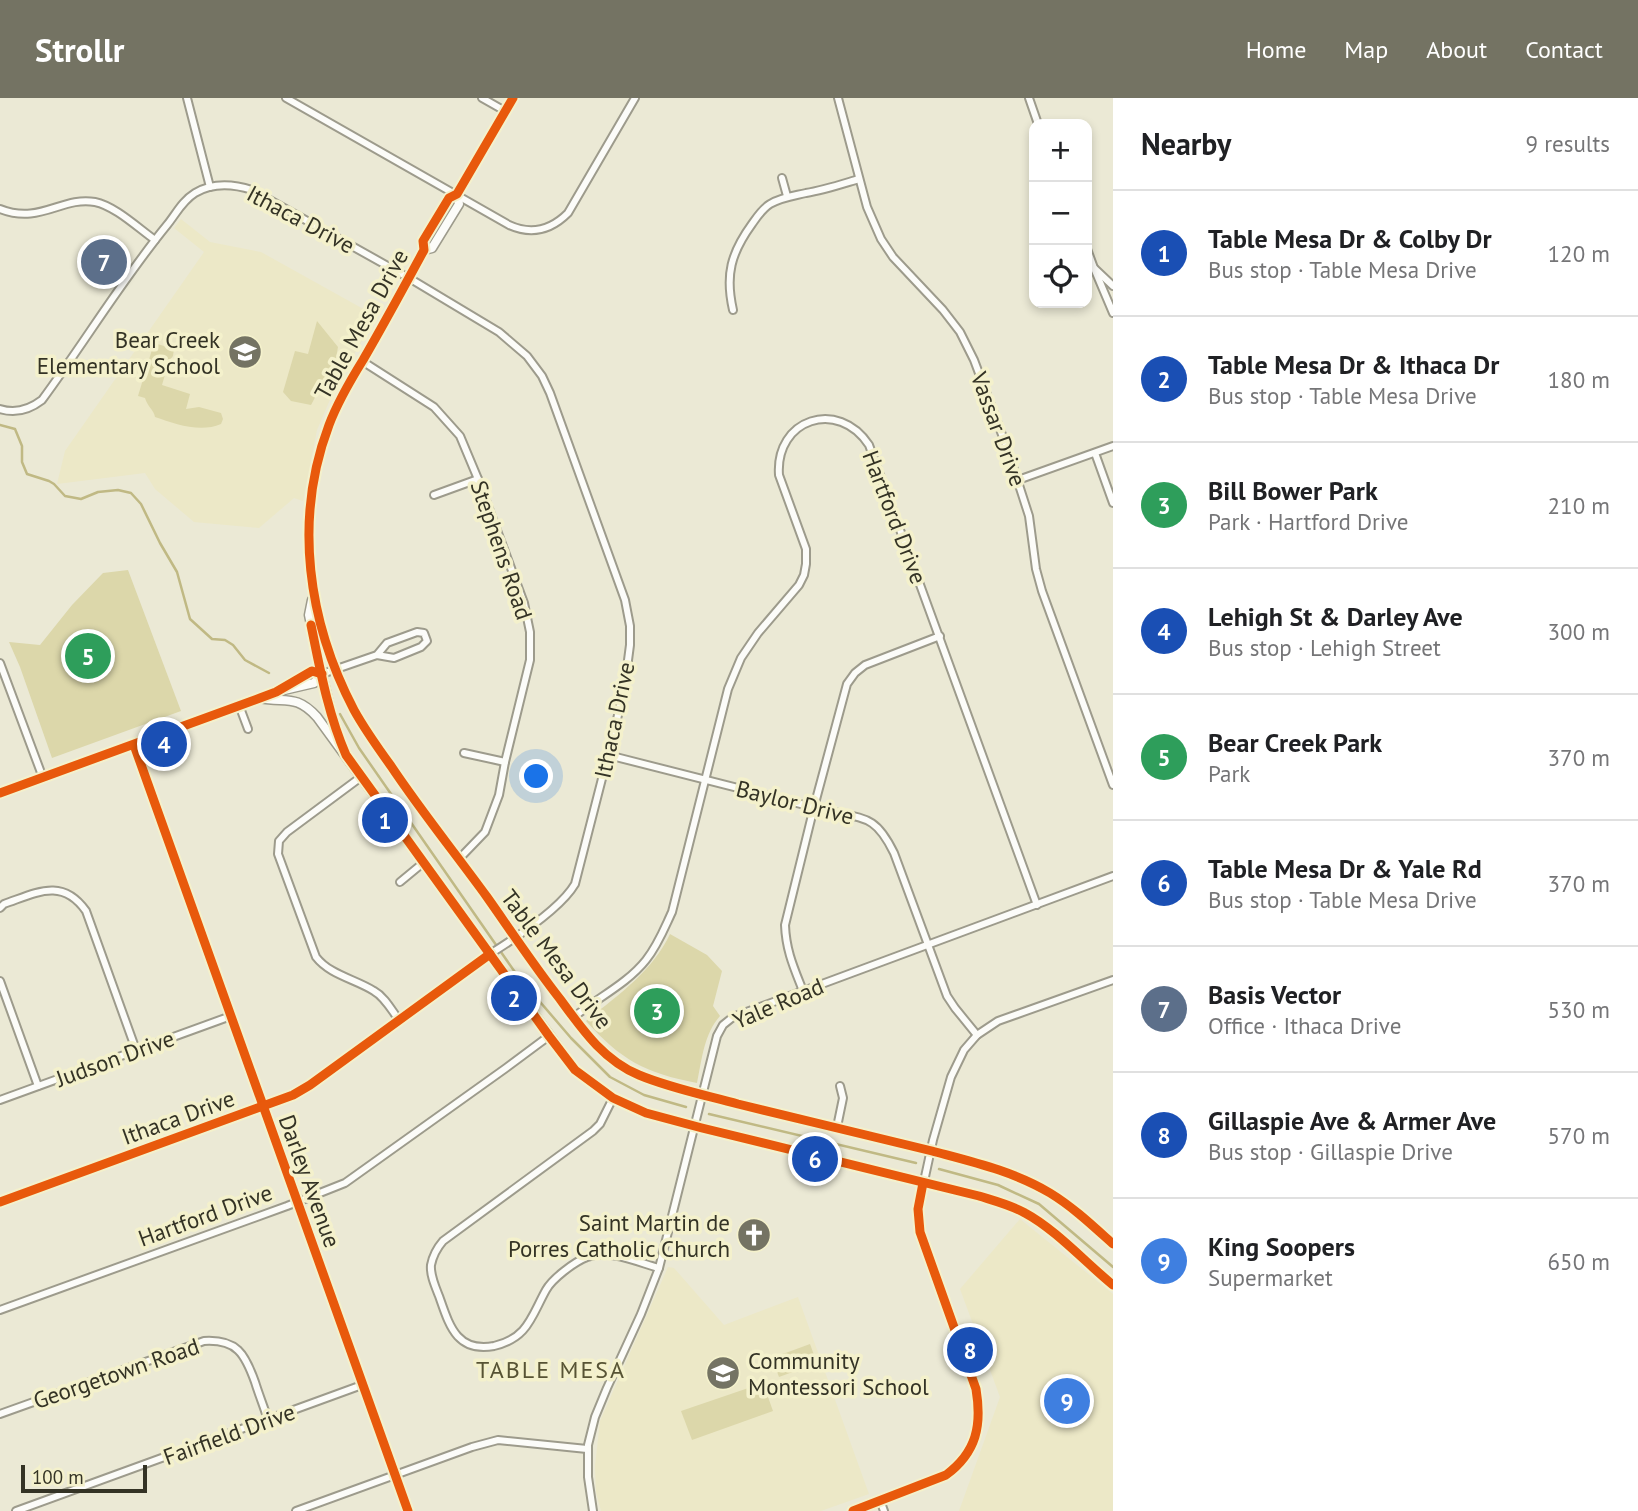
<!DOCTYPE html>
<html lang="en">
<head>
<meta charset="utf-8">
<style>
  :root { --surface:#fff; --page:#f6f6f6; --text:#202124; --muted:#757577; --line:#e0e0e0; --accent:#747363 }
  body { margin:0; font-family:"PT Sans",sans-serif; background:var(--page); color:var(--text) }
  .controls { position:absolute; right:21px; top:21px; display:grid; overflow:hidden; border-radius:14px; box-shadow:0 4px 10px #0003 }
  .controls button { width:63px; height:63px; display:grid; place-items:center; padding:0; border:0; border-bottom:2px solid var(--line); background:var(--surface); color:var(--text); font:35px sans-serif }
  .scale { position:absolute; left:21px; bottom:18px; width:126px; box-sizing:border-box; padding-left:7px; border:4px solid #343325; border-top:0; font-size:19px; line-height:24px; white-space:nowrap; color:#343325; -webkit-text-stroke:5px #f4f1cc; paint-order:stroke }
  .you { position:absolute; left:537px; top:679px; width:24px; height:24px; margin:-18px; border:5px solid #fff; border-radius:50%; background:#1a73e8; box-shadow:0 0 0 10px #1a73e833 }
  .badge { display:grid; place-items:center; width:46px; height:46px; border-radius:50%; background:var(--accent); color:#fff; font-size:23px; font-weight:700 }
  .pin { position:absolute; translate:-50% -50%; border:4px solid #fff; box-shadow:0 2px 7px #0006 }
  .list { margin:0; padding:0; list-style:none }
  h2 { display:flex; justify-content:space-between; align-items:center; height:91px; margin:0; padding:0 28px; font-size:30px }
  h2 small { font-size:23px; font-weight:400; color:var(--muted) }
  .list li { display:grid; grid-template-columns:46px 1fr auto; gap:21px; align-items:center; box-sizing:border-box; height:126px; padding:0 28px; border-top:2px solid var(--line) }
  .list b { display:block; font-size:26px; white-space:nowrap }
  .list p { margin:0; font-size:23px; white-space:nowrap; color:var(--muted) }
  .list em { font-size:23px; font-style:normal; color:var(--muted) }
  .icon { flex:none; width:38px; height:38px; fill:none; stroke:currentColor; stroke-width:2; stroke-linecap:round; stroke-linejoin:round }
  .map { position:relative; flex:none; width:1113px; height:1413px; overflow:hidden }
  header { display:flex; align-items:center; gap:42px; box-sizing:border-box; height:98px; padding:0 35px; background:var(--accent); color:#fff }
  header strong { font-size:33px }
  nav { display:flex; gap:38px; margin-inline-start:auto; font-size:24px }
  main { display:flex }
  aside { flex:1; background:var(--surface) }
  .map>svg:first-child { display:block }
  .built { fill:#ece8c7 }
  .green { fill:#dcd7aa }
  .lines { fill:none; stroke-linecap:round; stroke-linejoin:round }
  .stream { stroke:#c0b984; stroke-width:2.5 }
  .minor-casing { stroke:#9d9b8c; stroke-width:10 }
  .tertiary-casing { stroke:#9d9b8c; stroke-width:11 }
  .minor { stroke:#fcfcf9; stroke-width:6 }
  .tertiary { stroke:#fcfcf9; stroke-width:8 }
  .cycleway-casing { stroke:#f4f1cc; stroke-width:13 }
  .cycleway { stroke:#e8590c; stroke-width:9 }
  .labels { text-anchor:middle; dominant-baseline:central; stroke-width:7; stroke-linejoin:round; paint-order:stroke }
  .street-label { font-size:23px; fill:#343325; stroke:#f4f1cc }
  .poi-label { font-size:23px; fill:#343325; stroke:#f4f1cc; text-anchor:end }
  .neighbourhood-label { font-size:24px; letter-spacing:2px; fill:#575334; stroke:#f4f1cc }
</style>
</head>
<body>
<header>
<strong>Strollr</strong>
<nav><a>Home</a><a>Map</a><a>About</a><a>Contact</a></nav>
</header>
<main>
<div class="map">
<svg width="1113" height="1413" viewBox="0 0 1113 1413">
  <rect width="100%" height="100%" fill="#ebe9d5"/>
  <g class="built">
    <path d="M181 121 210 144 261 154 376 218 335 290 317 332 303 403 294 400 259 430 194 424 155 391 145 375 57 386 65 353 204 154 174 130Z"/>
    <path d="M1020 1121 1113 1196V1413H959L1000 1299 960 1191Z"/>
    <path d="M668 1169 674 1170 724 1227 798 1199 869 1396 821 1413H601L596 1394 595 1368 600 1323Z"/>
  </g>
  <g class="green">
    <path d="M317 223 338 249 336 260 311 307 291 303 283 294 295 253 308 256Z"/>
    <path d="M154 245 174 251 173 258 169 263 162 287 190 296 186 311 199 309 221 315 223 321 221 326C200 335 175 326 155 319 154 312 147 308 145 300L138 298Z"/>
    <path d="M128 472 181 613 52 660 20 569 9 544 40 547 72 507 103 475Z"/>
    <path d="M670 836 707 857 722 873 713 908 720 918C704 936 702 961 697 985 645 975 621 962 586 923 618 897 652 874 670 836Z"/>
    <path d="M810 1246 817 1265 779 1279 772 1260Z"/>
    <path d="M763 1285 773 1313 692 1342 681 1313Z"/>
  </g>
  <g class="lines">
    <g class="stream">
      <path d="M0 327 15 331 22 348V364L27 376 49 383 54 386 65 398 81 401 98 394 118 392 131 395 141 406 160 445 177 474 190 521 212 541 225 542 233 547 245 562 269 575"/>
      <path d="M340 616 359 650 517 877 571 940 610 979 644 997 686 1009"/>
      <path d="M709 1016 916 1065"/>
      <path d="M939 1071 998 1087 1039 1106 1113 1169"/>
    </g>
    <g class="minor-casing">
      <g id="minor">
        <path d="M187 0 210 89"/>
        <path d="M286 0 509 127C531 137 551 132 568 115L635 0"/>
        <path d="M482 0 505 13"/>
        <path d="M838 0 867 109 881 141 893 159 943 212 960 234 974 262 1007 350 1029 418 1036 471 1042 493 1113 687"/>
        <path d="M1029 0 1038 26"/>
        <path d="M782 80 787 98"/>
        <path d="M0 111C40 127 62 98 95 104 115 108 138 130 155 142"/>
        <path d="M1087 151 1094 170 1113 188"/>
        <path d="M1094 170 1113 215"/>
        <path d="M733 212C725 177 731 155 752 126 757 119 762 111 770 106 782 99 793 98 806 95 824 92 842 86 859 81"/>
        <path d="M362 263 434 309 460 338 478 381 524 505 530 534V562L505 664 499 697 485 734 459 761"/>
        <path d="M0 311C16 316 29 312 42 302 84 245 122 182 167 127 176 116 182 103 195 95 212 85 233 86 252 92L409 180 499 234 527 258 542 278 550 295 625 502 630 528V547L625 585 616 626 575 786C561 810 514 841 490 856L310 987 293 997 0 1104"/>
        <path d="M1095 355 1113 405"/>
        <path d="M1018 382 1113 348"/>
        <path d="M434 397 478 381"/>
        <path d="M0 565 43 680"/>
        <path d="M322 576 377 557 394 560 421 549 427 543 424 535 417 534 387 545 377 557"/>
        <path d="M239 607 248 631"/>
        <path d="M134 647 408 1413"/>
        <path d="M464 655 505 664"/>
        <path d="M608 657 828 713C866 721 876 718 894 755L947 898 955 910 977 937"/>
        <path d="M361 679 287 734 279 743 278 756 316 859C330 877 355 881 374 893 385 899 392 913 399 922"/>
        <path d="M400 784 423 765"/>
        <path d="M0 810 4 806C36 795 62 779 86 813L136 952"/>
        <path d="M0 883 38 988"/>
        <path d="M803 893C794 870 786 853 785 827L814 709 847 586 855 575 865 567 940 538"/>
        <path d="M574 919C597 900 627 886 646 862 658 847 664 831 672 814L728 591 741 560 758 535 799 487 804 477 806 466V451L779 377C775 321 838 300 869 347L1037 807"/>
        <path d="M613 1000 600 1026 593 1033 443 1143C437 1150 433 1157 431 1167 430 1177 435 1188 439 1198 449 1226 456 1255 494 1248 528 1240 531 1219 546 1192 552 1181 574 1164 587 1159 609 1151 637 1164 659 1170"/>
        <path d="M0 1002 231 918"/>
        <path d="M837 1029 843 1000 840 988"/>
        <path d="M0 1212 287 1108 345 1085 506 970 549 938"/>
        <path d="M0 1316 204 1243C237 1241 245 1256 255 1284 259 1297 264 1309 268 1322"/>
        <path d="M880 1402 884 1413"/>
        <path d="M16 1413 362 1287"/>
        <path d="M296 1413 472 1349 498 1342 587 1351"/>
        <path d="M593 1413 588 1379V1347L595 1319 607 1290 641 1216 659 1170 717 938 723 927 733 919 1113 778"/>
        <path d="M853 1413 946 1377C977 1354 982 1327 976 1291L920 1134 918 1111 933 1042 951 979 964 952 977 937 998 923 1113 882"/>
      </g>
    </g>
    <g class="tertiary-casing">
      <g id="tertiary">
        <path d="M513 0 457 96 449 100 423 143 424 152C404 189 384 226 363 262 350 283 338 303 329 327 293 422 308 524 354 612 365 632 378 650 391 668 421 713 455 755 487 799 511 833 534 868 560 901 582 931 603 962 639 977 670 990 705 997 738 1006 803 1022 867 1037 932 1053 973 1064 1013 1073 1050 1095 1073 1109 1093 1128 1113 1146"/>
        <path d="M424 152 432 150 459 106 457 96"/>
        <path d="M312 502 309 517 319 565 336 634 342 649"/>
        <path d="M284 592 314 585 322 576"/>
        <path d="M260 600C286 605 296 596 317 619L575 972 613 1000 646 1015 702 1030 979 1098C995 1103 1011 1107 1025 1115 1055 1131 1086 1165 1113 1187"/>
        <path d="M0 695 260 600 276 594 312 573 322 576"/>
      </g>
    </g>
    <use href="#minor" class="minor"/>
    <use href="#tertiary" class="tertiary"/>
    <g class="cycleway-casing">
      <g id="cycleway">
        <path d="M513 0 457 96 449 100 423 143 424 152C404 189 384 226 363 262 350 283 338 303 329 327 293 422 308 524 354 612 365 632 378 650 391 668 421 713 455 755 487 799 511 833 534 868 560 901 582 931 603 962 639 977 670 990 705 997 738 1006 803 1022 867 1037 932 1053 973 1064 1013 1073 1050 1095 1073 1109 1093 1128 1113 1146"/>
        <path d="M311 527C320 571 328 616 346 657L549 938 575 972 613 1000 646 1015 702 1030 979 1098C995 1103 1011 1107 1025 1115 1055 1131 1086 1165 1113 1187"/>
        <path d="M134 647 408 1413"/>
        <path d="M0 695 260 600 276 594 312 573 322 576"/>
        <path d="M0 1104 293 997 310 987 490 856"/>
        <path d="M853 1413 946 1377C977 1354 982 1327 976 1291L920 1134 918 1111 923 1085"/>
      </g>
    </g>
    <use href="#cycleway" class="cycleway"/>
  </g>
  <defs>
    <g id="school-disc" transform="scale(1.75)"><circle r="9.5" fill="#747363" stroke="#f4f1cc"/><path d="M0-5L7-2L0 1L-7-2ZM-4 1L0 2.5L4 1V4Q0 6-4 4Z" fill="#fff"/></g>
    <g id="church-disc" transform="scale(1.75)"><circle r="9.5" fill="#747363" stroke="#f4f1cc"/><path d="M-1.2-6h2.4v3.5h3.3v2.4h-3.3V6h-2.4V-.1h-3.3v-2.4h3.3Z" fill="#fff"/></g>
  </defs>
  <g fill-rule="evenodd">
    <use href="#school-disc" x="245" y="254"/>
    <use href="#church-disc" x="754" y="1137"/>
    <use href="#school-disc" x="723" y="1275"/>
  </g>
  <g class="labels">
    <g class="street-label">
      <text transform="translate(301 121) rotate(28)">Ithaca Drive</text>
      <text transform="translate(361 226) rotate(-61)">Table Mesa Drive</text>
      <text transform="translate(999 331) rotate(70)">Vassar Drive</text>
      <text transform="translate(895 419) rotate(69)">Hartford Drive</text>
      <text transform="translate(502 452) rotate(71)">Stephens Road</text>
      <text transform="translate(614 622) rotate(-78)">Ithaca Drive</text>
      <text transform="translate(795 704) rotate(14)">Baylor Drive</text>
      <text transform="translate(557 861) rotate(53)">Table Mesa Drive</text>
      <text transform="translate(778 905) rotate(-23)">Yale Road</text>
      <text transform="translate(115 960) rotate(-20)">Judson Drive</text>
      <text transform="translate(178 1019) rotate(-20)">Ithaca Drive</text>
      <text transform="translate(310 1083) rotate(70)">Darley Avenue</text>
      <text transform="translate(205 1117) rotate(-20)">Hartford Drive</text>
      <text transform="translate(116 1275) rotate(-19)">Georgetown Road</text>
      <text transform="translate(229 1336) rotate(-20)">Fairfield Drive</text>
    </g>
    <g class="poi-label">
      <text x="220" y="241">Bear Creek<tspan x="220" dy="26">Elementary School</tspan></text>
      <text x="730" y="1124">Saint Martin de<tspan x="730" dy="26">Porres Catholic Church</tspan></text>
      <text x="748" y="1262" text-anchor="start">Community<tspan x="748" dy="26">Montessori School</tspan></text>
    </g>
    <g class="neighbourhood-label">
      <text x="551" y="1271">TABLE MESA</text>
    </g>
  </g>
</svg>
<div class="controls">
<button>+</button>
<button>−</button>
<button><svg class="icon" aria-label="locate" viewBox="0 0 24 24"><circle cx="12" cy="12" r="6"/><path d="M12 2v4M12 18v4M2 12h4M18 12h4"/></svg></button>
</div>
<div class="scale">100 m</div>
<div class="you"></div>
<div class="pin badge" style="left:385px;top:722px;background:#1a4fb4">1</div>
<div class="pin badge" style="left:514px;top:900px;background:#1a4fb4">2</div>
<div class="pin badge" style="left:657px;top:913px;background:#2e9e5b">3</div>
<div class="pin badge" style="left:164px;top:646px;background:#1a4fb4">4</div>
<div class="pin badge" style="left:88px;top:558px;background:#2e9e5b">5</div>
<div class="pin badge" style="left:815px;top:1061px;background:#1a4fb4">6</div>
<div class="pin badge" style="left:104px;top:164px;background:#5c6f8a">7</div>
<div class="pin badge" style="left:970px;top:1252px;background:#1a4fb4">8</div>
<div class="pin badge" style="left:1067px;top:1303px;background:#3f7fe0">9</div>
</div>
<aside>
<h2>Nearby<small>9 results</small></h2>
<ul class="list">
<li><span class="badge" style="background:#1a4fb4">1</span><div><b>Table Mesa Dr &amp; Colby Dr</b><p>Bus stop · Table Mesa Drive</p></div><em>120 m</em></li>
<li><span class="badge" style="background:#1a4fb4">2</span><div><b>Table Mesa Dr &amp; Ithaca Dr</b><p>Bus stop · Table Mesa Drive</p></div><em>180 m</em></li>
<li><span class="badge" style="background:#2e9e5b">3</span><div><b>Bill Bower Park</b><p>Park · Hartford Drive</p></div><em>210 m</em></li>
<li><span class="badge" style="background:#1a4fb4">4</span><div><b>Lehigh St &amp; Darley Ave</b><p>Bus stop · Lehigh Street</p></div><em>300 m</em></li>
<li><span class="badge" style="background:#2e9e5b">5</span><div><b>Bear Creek Park</b><p>Park</p></div><em>370 m</em></li>
<li><span class="badge" style="background:#1a4fb4">6</span><div><b>Table Mesa Dr &amp; Yale Rd</b><p>Bus stop · Table Mesa Drive</p></div><em>370 m</em></li>
<li><span class="badge" style="background:#5c6f8a">7</span><div><b>Basis Vector</b><p>Office · Ithaca Drive</p></div><em>530 m</em></li>
<li><span class="badge" style="background:#1a4fb4">8</span><div><b>Gillaspie Ave &amp; Armer Ave</b><p>Bus stop · Gillaspie Drive</p></div><em>570 m</em></li>
<li><span class="badge" style="background:#3f7fe0">9</span><div><b>King Soopers</b><p>Supermarket</p></div><em>650 m</em></li>
</ul>
</aside>
</main>
</body>
</html>
